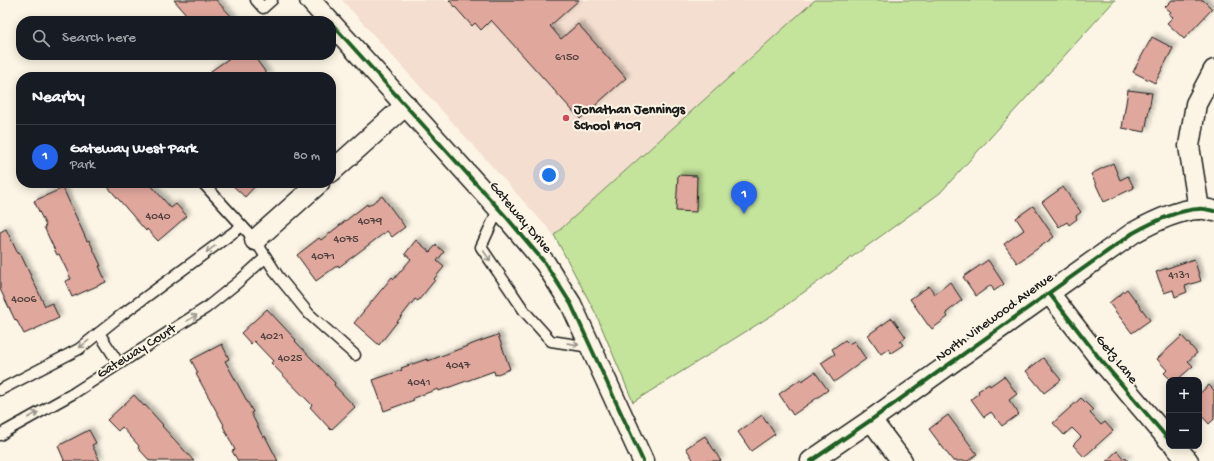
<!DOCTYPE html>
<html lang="en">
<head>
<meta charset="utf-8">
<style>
  :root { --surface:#171b24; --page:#20242c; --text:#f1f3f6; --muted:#9ea1a6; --line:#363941; --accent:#2563eb }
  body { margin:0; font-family:"Gochi Hand",sans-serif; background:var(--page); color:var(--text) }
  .controls { position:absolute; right:12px; bottom:12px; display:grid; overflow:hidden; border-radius:8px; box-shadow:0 2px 10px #0003 }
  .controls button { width:36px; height:36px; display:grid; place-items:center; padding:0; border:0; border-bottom:1px solid var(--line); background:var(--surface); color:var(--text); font:20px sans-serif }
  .you { position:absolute; left:549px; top:175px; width:14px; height:14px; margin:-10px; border:3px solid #fff; border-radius:50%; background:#1a73e8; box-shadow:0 0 0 6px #1a73e833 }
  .badge { display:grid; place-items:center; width:26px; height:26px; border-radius:50%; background:var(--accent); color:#fff; font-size:13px; font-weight:700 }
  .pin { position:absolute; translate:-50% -33px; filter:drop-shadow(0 1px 2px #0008) }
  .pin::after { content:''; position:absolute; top:21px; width:14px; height:12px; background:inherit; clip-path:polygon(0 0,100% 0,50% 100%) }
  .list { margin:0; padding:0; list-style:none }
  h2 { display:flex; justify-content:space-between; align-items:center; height:52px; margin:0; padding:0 16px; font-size:17px }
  h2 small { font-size:13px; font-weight:400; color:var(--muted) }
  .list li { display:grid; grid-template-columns:26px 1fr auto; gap:12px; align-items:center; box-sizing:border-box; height:64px; padding:0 16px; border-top:1px solid var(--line) }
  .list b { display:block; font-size:15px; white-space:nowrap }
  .list p { margin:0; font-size:13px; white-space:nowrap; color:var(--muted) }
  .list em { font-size:13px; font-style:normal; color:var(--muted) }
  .icon { flex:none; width:22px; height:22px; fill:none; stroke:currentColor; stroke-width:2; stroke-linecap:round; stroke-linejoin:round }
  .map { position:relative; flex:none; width:1214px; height:461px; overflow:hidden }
  .search { position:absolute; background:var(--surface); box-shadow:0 2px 10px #0003; left:16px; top:16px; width:320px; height:44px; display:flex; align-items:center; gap:10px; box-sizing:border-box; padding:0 14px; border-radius:16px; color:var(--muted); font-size:15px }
  .panel { position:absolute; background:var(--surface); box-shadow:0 2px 10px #0003; left:16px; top:72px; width:320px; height:116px; border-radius:16px }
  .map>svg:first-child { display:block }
  .built { fill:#f4decf }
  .green { fill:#c4e39b; stroke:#70805c }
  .building { fill:#e0a79c; stroke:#1c1c1c; filter:url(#shadow) }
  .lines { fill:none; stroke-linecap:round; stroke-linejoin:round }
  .lane-casing { stroke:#1c1c1c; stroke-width:13 }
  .street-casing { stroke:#1c1c1c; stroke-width:23 }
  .lane { stroke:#fcf5e5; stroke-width:10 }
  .street { stroke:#fcf5e5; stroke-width:20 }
  .cycleway-casing { stroke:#fcf5e5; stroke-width:6 }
  .cycleway { stroke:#1b5e20; stroke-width:4 }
  .oneway { stroke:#97938b }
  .poi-dot { fill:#d1495b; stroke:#fcf5e5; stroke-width:1.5 }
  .labels { text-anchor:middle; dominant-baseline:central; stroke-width:4; stroke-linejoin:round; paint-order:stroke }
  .number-label { font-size:12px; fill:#4d3f3c }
  .poi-label { font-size:14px; font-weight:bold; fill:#1c1c1c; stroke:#fcf5e5; text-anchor:start }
  .street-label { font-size:14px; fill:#1c1c1c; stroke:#fcf5e5 }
</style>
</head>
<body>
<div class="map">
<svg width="1214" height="461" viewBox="0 0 1214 461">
  <defs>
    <filter id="shadow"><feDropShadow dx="3.5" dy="-3.5" stdDeviation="2" flood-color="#0004"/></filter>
  </defs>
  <rect width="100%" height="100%" fill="#fcf5e5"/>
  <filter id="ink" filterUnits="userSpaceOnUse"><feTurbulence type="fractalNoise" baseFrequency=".025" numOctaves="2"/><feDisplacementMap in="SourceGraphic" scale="8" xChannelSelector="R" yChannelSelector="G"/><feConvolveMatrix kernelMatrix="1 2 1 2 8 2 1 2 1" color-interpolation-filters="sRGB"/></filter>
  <g filter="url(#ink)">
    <path class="built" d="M342 0H815L554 235Z"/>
    <path class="green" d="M815 0H1115L940 193 774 314 633 402 596 314 554 235Z"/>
    <g class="building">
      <path d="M174 0H216L234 19 232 21H192Z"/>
      <path d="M449 0H579L550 26 561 39 578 24 626 78 580 119 491 20 481 30 475 23 472 26Z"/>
      <path d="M1172 0H1203L1212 9 1184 39 1167 23 1173 17 1169 14 1171 12 1165 7Z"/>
      <path d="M1152 37 1173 48 1155 83 1133 72Z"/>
      <path d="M234 55 235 57 239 55H253L269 77H207L212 73 211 71Z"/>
      <path d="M1128 90 1152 93 1145 132 1122 128Z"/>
      <path d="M1113 163 1120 180 1128 176 1134 188 1104 202 1091 174Z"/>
      <path d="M678 175 697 176 696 212 676 211Z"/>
      <path d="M103 183H149L171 208 176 204 187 216 158 241 147 229 146 231 107 186 106 187Z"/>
      <path d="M230 183H258L245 197Z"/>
      <path d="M1063 187 1081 212 1076 216 1077 219 1069 225 1067 222 1059 227 1042 202Z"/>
      <path d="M63 188 87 241 89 240 101 266H99L106 282 72 297 65 281 71 279 59 254 57 255 44 227 46 226 34 201Z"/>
      <path d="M382 196 405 227 392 237 387 231 339 267 338 265 316 281 297 255 319 238 321 240 367 204 368 206Z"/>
      <path d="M1033 206 1054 237 1017 263 1004 244 1024 230 1016 218Z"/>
      <path d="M6 229 18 254 20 253 45 306 52 303 59 318 24 334 16 319 15 320 0 289V232Z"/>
      <path d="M416 240 430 252 436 245 444 252 437 261 444 267 434 279 435 280 418 301 415 299 379 345 354 323 392 277 394 279 411 259 405 254Z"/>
      <path d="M1194 259 1201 281 1185 286 1187 292 1175 297 1173 290 1164 293 1156 272Z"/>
      <path d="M988 260 1004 284 994 291 991 285 976 296 963 277Z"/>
      <path d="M950 282 962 300 946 313 948 317 932 329 929 325H928L910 299 929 286 935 294Z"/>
      <path d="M1127 289 1150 320 1132 333 1109 303Z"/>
      <path d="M267 309 296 340 295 341 335 383 334 385 355 407 331 430 310 407 312 405 271 363 273 361 254 341 251 344 241 333Z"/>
      <path d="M892 318 906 337 900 341 903 345 891 353 888 349 881 354 868 335Z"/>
      <path d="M498 335 510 369 495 375 494 371 439 391 438 389 413 398 414 400 384 411 373 380 402 370 401 368 427 359 428 361 483 340Z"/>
      <path d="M1182 336 1197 353 1188 361 1193 366 1177 380H1171L1164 373 1167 370 1157 359Z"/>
      <path d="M845 340 849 344 854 341 866 359 834 382 821 363 835 354 832 349Z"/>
      <path d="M222 344 229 359 225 361 253 412 251 413 263 437 265 436 278 461H238L232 451 235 450 223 426 224 425 196 374 198 373 191 360Z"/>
      <path d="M1043 358 1061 380 1044 393 1026 371Z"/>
      <path d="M815 372 828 390 793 415 779 394 801 379 802 381Z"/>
      <path d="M1004 376 1017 394 1009 400 1019 414 1002 426 991 412 984 417 971 399 979 393 978 391 989 384 990 386Z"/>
      <path d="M1209 385 1214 390V419L1209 424 1200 414 1203 411 1199 407V394Z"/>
      <path d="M134 395 144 406 145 405 163 425 162 426 194 461H150L138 448 139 446 122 427 118 431 107 420Z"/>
      <path d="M1081 398 1093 410 1090 413 1101 425 1105 422 1113 431 1084 457 1073 445 1081 437 1072 428 1064 435 1053 423Z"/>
      <path d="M762 415 775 434 751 451 738 432Z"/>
      <path d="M948 415 977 454 968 461H953L929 429Z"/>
      <path d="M89 430 96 443 92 445 100 461H63L64 460 58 446Z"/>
      <path d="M705 436 721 461H694L686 448Z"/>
      <path d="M1117 451 1124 459 1125 457 1128 461H1106Z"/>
    </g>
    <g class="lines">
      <g class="lane-casing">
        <g id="lane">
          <path d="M256 0 263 8 272 0"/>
          <path d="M203 183 255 240 278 276 309 314 355 355"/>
          <path d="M499 208 481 247 525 312 551 341 590 347"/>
          <path d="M99 333 119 364"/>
          <path d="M0 390 79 349 120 316 242 226"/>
          <path d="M0 435 6 431 74 393 206 308 237 283 266 257"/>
        </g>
      </g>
      <g class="street-casing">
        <g id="street">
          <path d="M310 0 329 21"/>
          <path d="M331 23 508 219 545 263 571 304 643 461"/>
          <path d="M331 172 406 105"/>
          <path d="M1199 209 1189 146 1196 104 1214 70"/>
          <path d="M255 240 319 183"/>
          <path d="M1049 293 1100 359 1169 440"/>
          <path d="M871 420 902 461"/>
          <path d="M1175 446 1188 461"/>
          <path d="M811 461 871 420 1133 233C1151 223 1177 210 1198 209 1203 208 1209 210 1214 211"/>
        </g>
      </g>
      <use href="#lane" class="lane"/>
      <use href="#street" class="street"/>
      <g class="cycleway-casing">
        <g id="cycleway">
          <path d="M331 23 508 219 545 263 571 304 643 461"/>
          <path d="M1049 293 1100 359 1169 440"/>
          <path d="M811 461 871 420 1133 233C1151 223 1177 210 1198 209 1203 208 1209 210 1214 211"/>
        </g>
      </g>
      <use href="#cycleway" class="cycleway"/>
    </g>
    <defs><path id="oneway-shaft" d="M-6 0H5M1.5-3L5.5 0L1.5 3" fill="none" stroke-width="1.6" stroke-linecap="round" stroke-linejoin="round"/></defs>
    <g class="oneway">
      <use href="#oneway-shaft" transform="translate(211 249) rotate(144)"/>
      <use href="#oneway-shaft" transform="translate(487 256) rotate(56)"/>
      <use href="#oneway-shaft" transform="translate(192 318) rotate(-32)"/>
      <use href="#oneway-shaft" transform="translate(84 344) rotate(142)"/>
      <use href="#oneway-shaft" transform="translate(573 344) rotate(8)"/>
      <use href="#oneway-shaft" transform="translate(33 415) rotate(-29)"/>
    </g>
  </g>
  <circle class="poi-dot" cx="566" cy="118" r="4"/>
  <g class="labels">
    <g class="number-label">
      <text x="567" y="58">6150</text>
      <text x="158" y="217">4040</text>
      <text x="370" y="222">4079</text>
      <text x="346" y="240">4075</text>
      <text x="323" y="257">4071</text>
      <text x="1179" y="276">4131</text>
      <text x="24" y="300">4006</text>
      <text x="272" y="337">4021</text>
      <text x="290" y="359">4025</text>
      <text x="458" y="366">4047</text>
      <text x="419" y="383">4041</text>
    </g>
    <g class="poi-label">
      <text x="574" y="110">Jonathan Jennings<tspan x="574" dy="16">School #109</tspan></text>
    </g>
    <g class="street-label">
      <text transform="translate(520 218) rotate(50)">Gateway Drive</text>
      <text transform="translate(995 318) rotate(-36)">North Vinewood Avenue</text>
      <text transform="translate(137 352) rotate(-32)">Gateway Court</text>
      <text transform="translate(1116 360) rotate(51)">Getz Lane</text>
    </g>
  </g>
</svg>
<div class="controls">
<button>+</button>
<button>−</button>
</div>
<div class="you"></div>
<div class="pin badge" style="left:744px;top:214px">1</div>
<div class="search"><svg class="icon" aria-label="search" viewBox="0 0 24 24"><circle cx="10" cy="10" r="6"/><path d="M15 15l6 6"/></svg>Search here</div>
<section class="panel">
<h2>Nearby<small></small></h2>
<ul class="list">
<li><span class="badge">1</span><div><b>Gateway West Park</b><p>Park</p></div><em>80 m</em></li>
</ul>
</section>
</div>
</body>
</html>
